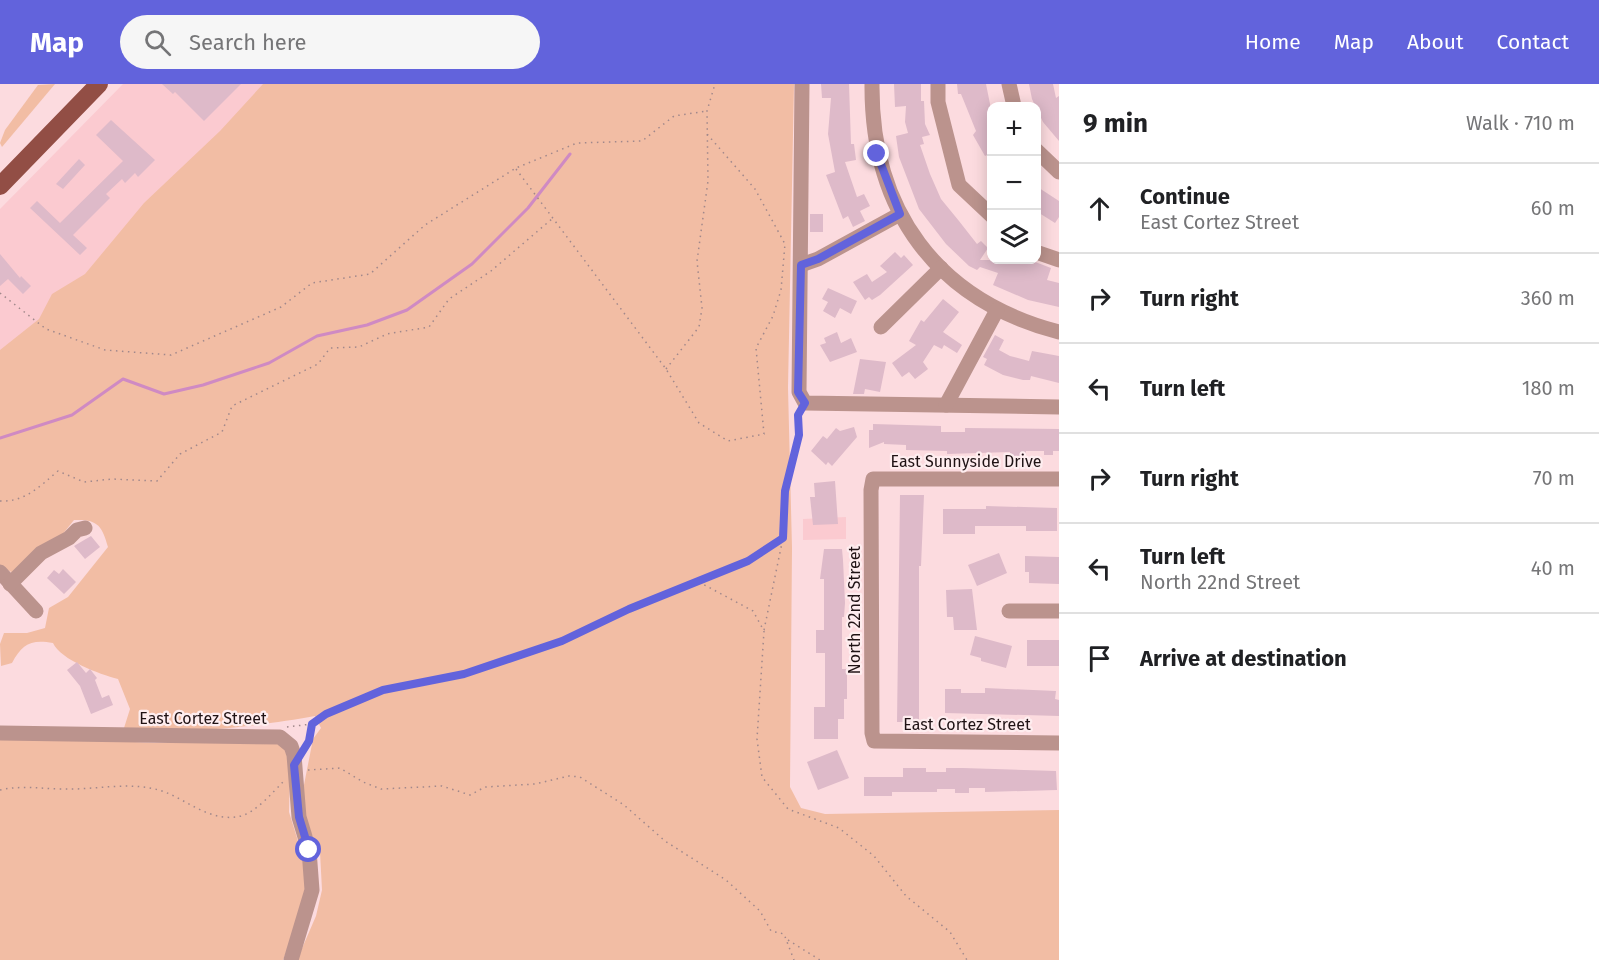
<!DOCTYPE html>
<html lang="en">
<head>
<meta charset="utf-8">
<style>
  :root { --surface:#fff; --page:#f6f6f6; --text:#202124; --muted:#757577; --line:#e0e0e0; --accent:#6263dc }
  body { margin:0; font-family:"Fira Sans",sans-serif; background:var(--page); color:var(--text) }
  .controls { position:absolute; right:18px; top:18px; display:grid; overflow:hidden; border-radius:12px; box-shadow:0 3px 15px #0003 }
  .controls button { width:54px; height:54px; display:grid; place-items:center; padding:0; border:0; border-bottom:2px solid var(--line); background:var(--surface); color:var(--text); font:30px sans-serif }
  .stop { position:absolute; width:18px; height:18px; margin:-14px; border:4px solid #6263dc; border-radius:50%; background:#fff }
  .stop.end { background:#6263dc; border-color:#fff; box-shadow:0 2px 6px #0008 }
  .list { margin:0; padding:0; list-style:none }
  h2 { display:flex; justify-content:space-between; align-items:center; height:78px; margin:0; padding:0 24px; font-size:26px }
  h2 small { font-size:20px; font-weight:400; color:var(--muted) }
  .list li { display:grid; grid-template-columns:39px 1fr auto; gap:18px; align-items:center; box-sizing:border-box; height:90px; padding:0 24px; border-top:2px solid var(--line) }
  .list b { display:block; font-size:22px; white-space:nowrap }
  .list p { margin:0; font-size:20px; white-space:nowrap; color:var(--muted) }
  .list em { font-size:20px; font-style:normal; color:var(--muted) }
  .icon { flex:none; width:33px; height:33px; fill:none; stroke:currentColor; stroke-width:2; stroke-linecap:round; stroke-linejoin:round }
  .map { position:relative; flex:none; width:1059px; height:876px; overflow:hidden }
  header { display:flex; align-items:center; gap:36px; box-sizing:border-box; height:84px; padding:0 30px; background:var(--accent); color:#fff }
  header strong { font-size:28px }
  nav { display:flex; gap:33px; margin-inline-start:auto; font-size:21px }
  .search { width:420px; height:54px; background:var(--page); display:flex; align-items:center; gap:15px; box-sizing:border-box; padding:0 21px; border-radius:33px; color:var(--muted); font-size:22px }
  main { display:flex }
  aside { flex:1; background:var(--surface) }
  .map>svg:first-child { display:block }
  .built { fill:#fbcad0 }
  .green { fill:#f2bda4 }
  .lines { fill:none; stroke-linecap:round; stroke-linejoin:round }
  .stream { stroke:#cf8ac3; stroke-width:3 }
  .building { fill:#debac9 }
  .path { stroke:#a1888b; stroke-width:1.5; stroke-dasharray:1.5 4.5; stroke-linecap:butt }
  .minor { stroke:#bb938d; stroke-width:15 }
  .major { stroke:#924e45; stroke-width:18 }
  .route { stroke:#6263dc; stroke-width:8 }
  .labels { text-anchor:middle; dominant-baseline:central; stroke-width:4.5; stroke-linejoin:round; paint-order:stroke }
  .street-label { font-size:16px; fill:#1f1214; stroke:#feedef }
</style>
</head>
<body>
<header>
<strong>Map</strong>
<div class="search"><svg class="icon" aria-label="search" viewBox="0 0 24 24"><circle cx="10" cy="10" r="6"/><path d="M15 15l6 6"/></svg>Search here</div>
<nav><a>Home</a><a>Map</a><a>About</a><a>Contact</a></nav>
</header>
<main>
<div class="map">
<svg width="1059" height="876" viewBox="0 0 1059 876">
  <rect width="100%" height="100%" fill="#fcdbdf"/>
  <g class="built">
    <path d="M123 0H269L0 283V125Z"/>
    <path d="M846 433V455L803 456V435Z"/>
  </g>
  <g class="green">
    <path d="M55 0 2 63 0 59 5 46 38 1Z"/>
    <path d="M263 0H794L788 304 792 464 790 703 801 724 825 730 1059 726V876H297L316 832 322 806 320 768 305 736 303 706 313 655 321 644 315 632C260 642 178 652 124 644L130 625 118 595C99 590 61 576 53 559 31 555 22 560 12 579L1 582 0 560 4 549H27L45 544 49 524 68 513 108 463C102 441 97 435 74 436L58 456 15 490 0 482V266L39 235 52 210 85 190 144 119 220 47Z"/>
    <path d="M75 655 154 659 269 657 283 661 290 679 289 728 306 783V816L283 876H0V656Z"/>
  </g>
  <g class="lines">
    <path class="stream" d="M0 354 72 331 123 295 164 310 203 301 269 279 317 252 367 241 407 226 472 180 528 124 570 70"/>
  </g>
  <g class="building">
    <path d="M162 0H241L204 37 175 8 173 10Z"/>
    <path d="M821 0H849L851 60H854L856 76 845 78 857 113 864 110 870 122 860 127 865 137 853 143 848 132 843 135 826 91 835 88 828 50 831 14H822Z"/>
    <path d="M894 0H921V17H924L925 40 930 51 922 53 924 60 920 61 930 90 941 115 959 137 977 160 981 157 988 164 980 176H1030L1051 184 1047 196 1059 199V223L1028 216 993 201 998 189 980 183 977 186 969 182 946 160 919 125 899 73 896 52 908 49 905 38 906 22 895 23Z"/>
    <path d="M957 0H986L992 30V69L985 72 973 51 976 47 961 10H958Z"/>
    <path d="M1029 0H1053L1056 14 1059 12V57L1043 38 1032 15Z"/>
    <path d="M111 36 155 76 138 93 135 89 125 99 122 95 106 110 110 114 73 151 87 164 80 171 30 124 37 117 60 139 123 77 96 51Z"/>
    <path d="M79 75 85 81 63 105 56 100Z"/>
    <path d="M1036 102 1059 117V133L1055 139 1036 127Z"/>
    <rect x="810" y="130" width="13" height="18"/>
    <path d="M895 168 901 174 904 171 913 181 880 211 872 216 869 213 865 216 853 198 867 190 872 198 887 188 880 182Z"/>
    <path d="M0 170 20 194 21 192 31 202 23 210 8 195 0 202Z"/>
    <path d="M828 204 857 217 851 230 840 224 835 234 823 227 828 218 822 215Z"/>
    <path d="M943 215 959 228 943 248 962 261 957 269 944 261 942 265 934 261 923 278 928 285 915 295 909 288 902 293 892 279 916 261 909 257 921 236 924 238Z"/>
    <path d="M837 248 841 259 851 254 857 268 830 278 820 261 826 259 824 254Z"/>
    <path d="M995 251 1004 256 999 266 1010 272 1029 277 1032 267 1059 272V299L1031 292 1030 296H1023L1003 291 984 281 987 275 983 273Z"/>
    <path d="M860 275 886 278 880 308 865 305 864 310H853Z"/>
    <path d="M873 340 941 342V348H965V344L1059 345V367H1053V371H1044V367H1026L1025 373 1010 375V368L947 370V367L906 366V361L884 360V358L869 364V346H873Z"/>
    <path d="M854 343 857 353 832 382 828 378 826 381 811 367 823 352 827 355 836 344 840 347Z"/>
    <path d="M835 397 838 440 813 441 810 413H815L814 399Z"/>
    <path d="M900 411H924L921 482H919V638H897Z"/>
    <path d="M986 422 1057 424V447H1026V442H975V450H943V425H986Z"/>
    <path d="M91 452 100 463 85 475 74 462Z"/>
    <path d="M824 465H842L843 476 845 519 844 533H842V585H847V615H844V635H838V655H814V623H825V569H816V546H824V495H820Z"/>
    <path d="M999 469 1007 489 977 502 968 481Z"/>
    <path d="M1025 472 1059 473V500L1029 499V488H1025Z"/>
    <path d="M63 485 76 498 64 510 47 494 54 486 59 490Z"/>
    <path d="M972 505 977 546H954L953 533H947L946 506Z"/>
    <path d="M975 552 1012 562 1006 584 981 577V574L970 571Z"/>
    <rect x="1027" y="556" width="32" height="26"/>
    <path d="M77 578 86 589 90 585 97 594 95 596 102 614 109 611 113 621 91 630 80 602 67 586Z"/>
    <path d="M985 604 1056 607 1055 615 1059 616V632L945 629V605H961V609H985Z"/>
    <path d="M837 666 849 694 818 706 807 678Z"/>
    <path d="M903 684H926V688H946V684H963L1056 687 1057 706 985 708V704H969V709H955V705H937V708H892V712H864V693H903Z"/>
  </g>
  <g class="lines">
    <g class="path">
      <path d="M516 85 666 285 699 339 728 357 764 350 756 264 773 232 781 206 785 160 755 105 707 50"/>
      <path d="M0 209 46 245 105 266 171 271 281 223 312 199 370 190 425 141 516 84 577 59 642 57 674 32 707 27"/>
      <path d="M666 285 699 243 702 224 697 177 708 97 707 27 715 0"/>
      <path d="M0 417C25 418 39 403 58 387L84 398 112 395 157 397 180 370 222 348 232 322 318 280 330 264 359 263 387 250 429 243 449 215 491 187 553 134"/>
      <path d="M699 498 753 527 764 547 757 655 762 693 788 725 839 744 874 772 906 812 950 848 967 876"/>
      <path d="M764 546 783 454"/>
      <path d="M287 643 312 640"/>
      <path d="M306 661 313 640 326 630 383 606 464 589 562 557 629 525 748 477 783 454 785 407 799 351V329"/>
      <path d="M308 686 340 684 363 698 381 705 442 702 470 711 485 703 535 700 569 692 580 693 624 721 665 757 726 796 760 827 771 847 784 850 794 876"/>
      <path d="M0 706C22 701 42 705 64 705 94 706 125 698 155 705 183 711 208 740 241 732 256 728 272 709 283 698"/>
      <path d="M788 856 820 876"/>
    </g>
    <g class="minor">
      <path d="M802 0 799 308 805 319 1059 323"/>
      <path d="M872 0C871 126 936 216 1059 248"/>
      <path d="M938 0V18L959 101 992 132"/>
      <path d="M1009 0 1014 22"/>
      <path d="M1036 66 1059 88"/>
      <path d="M1036 168 1059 176"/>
      <path d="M801 181 818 175 900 130"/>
      <path d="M881 243 941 184"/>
      <path d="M946 321 997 226"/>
      <path d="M1059 395H873L871 406 872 649 874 657 1059 659"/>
      <path d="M0 488 36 527"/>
      <path d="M10 500 41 469 69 454 77 446 85 444"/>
      <path d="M1009 527H1059"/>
      <path d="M0 649 280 653 291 662 294 671 299 733 309 766 312 806 291 876"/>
    </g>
    <path class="major" d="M0 102 99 0"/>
  </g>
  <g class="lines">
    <path class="route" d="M309 766 299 733 294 681 309 657 312 640 326 630 383 606 464 590 562 557 629 525 748 477 783 454 785 407 799 351 798 331 805 319 798 308 801 181 818 175 900 130 877 70"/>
  </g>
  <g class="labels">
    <g class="street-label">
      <text x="966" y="377">East Sunnyside Drive</text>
      <text transform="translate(854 526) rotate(-90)">North 22nd Street</text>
      <text x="203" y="634">East Cortez Street</text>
      <text x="967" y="640">East Cortez Street</text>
    </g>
  </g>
</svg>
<div class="controls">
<button>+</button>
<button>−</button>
<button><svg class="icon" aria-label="layers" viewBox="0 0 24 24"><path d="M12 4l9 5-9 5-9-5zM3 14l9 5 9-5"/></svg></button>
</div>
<div class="stop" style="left:309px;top:766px"></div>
<div class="stop end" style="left:877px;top:70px"></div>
</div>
<aside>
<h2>9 min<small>Walk · 710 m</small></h2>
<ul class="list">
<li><svg class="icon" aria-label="ahead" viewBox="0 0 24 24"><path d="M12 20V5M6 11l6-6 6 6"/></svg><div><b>Continue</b><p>East Cortez Street</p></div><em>60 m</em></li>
<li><svg class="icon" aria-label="right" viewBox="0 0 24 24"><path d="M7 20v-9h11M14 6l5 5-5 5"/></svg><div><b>Turn right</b></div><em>360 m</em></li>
<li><svg class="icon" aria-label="left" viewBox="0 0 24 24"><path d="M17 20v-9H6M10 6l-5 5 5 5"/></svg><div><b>Turn left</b></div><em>180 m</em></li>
<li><svg class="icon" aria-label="right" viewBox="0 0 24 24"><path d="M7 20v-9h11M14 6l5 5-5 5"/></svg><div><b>Turn right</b></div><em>70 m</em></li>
<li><svg class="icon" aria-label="left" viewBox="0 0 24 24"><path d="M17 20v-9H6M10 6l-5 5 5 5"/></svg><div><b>Turn left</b><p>North 22nd Street</p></div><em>40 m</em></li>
<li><svg class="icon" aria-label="arrive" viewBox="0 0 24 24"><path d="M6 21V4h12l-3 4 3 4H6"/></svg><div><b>Arrive at destination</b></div></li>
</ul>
</aside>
</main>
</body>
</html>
